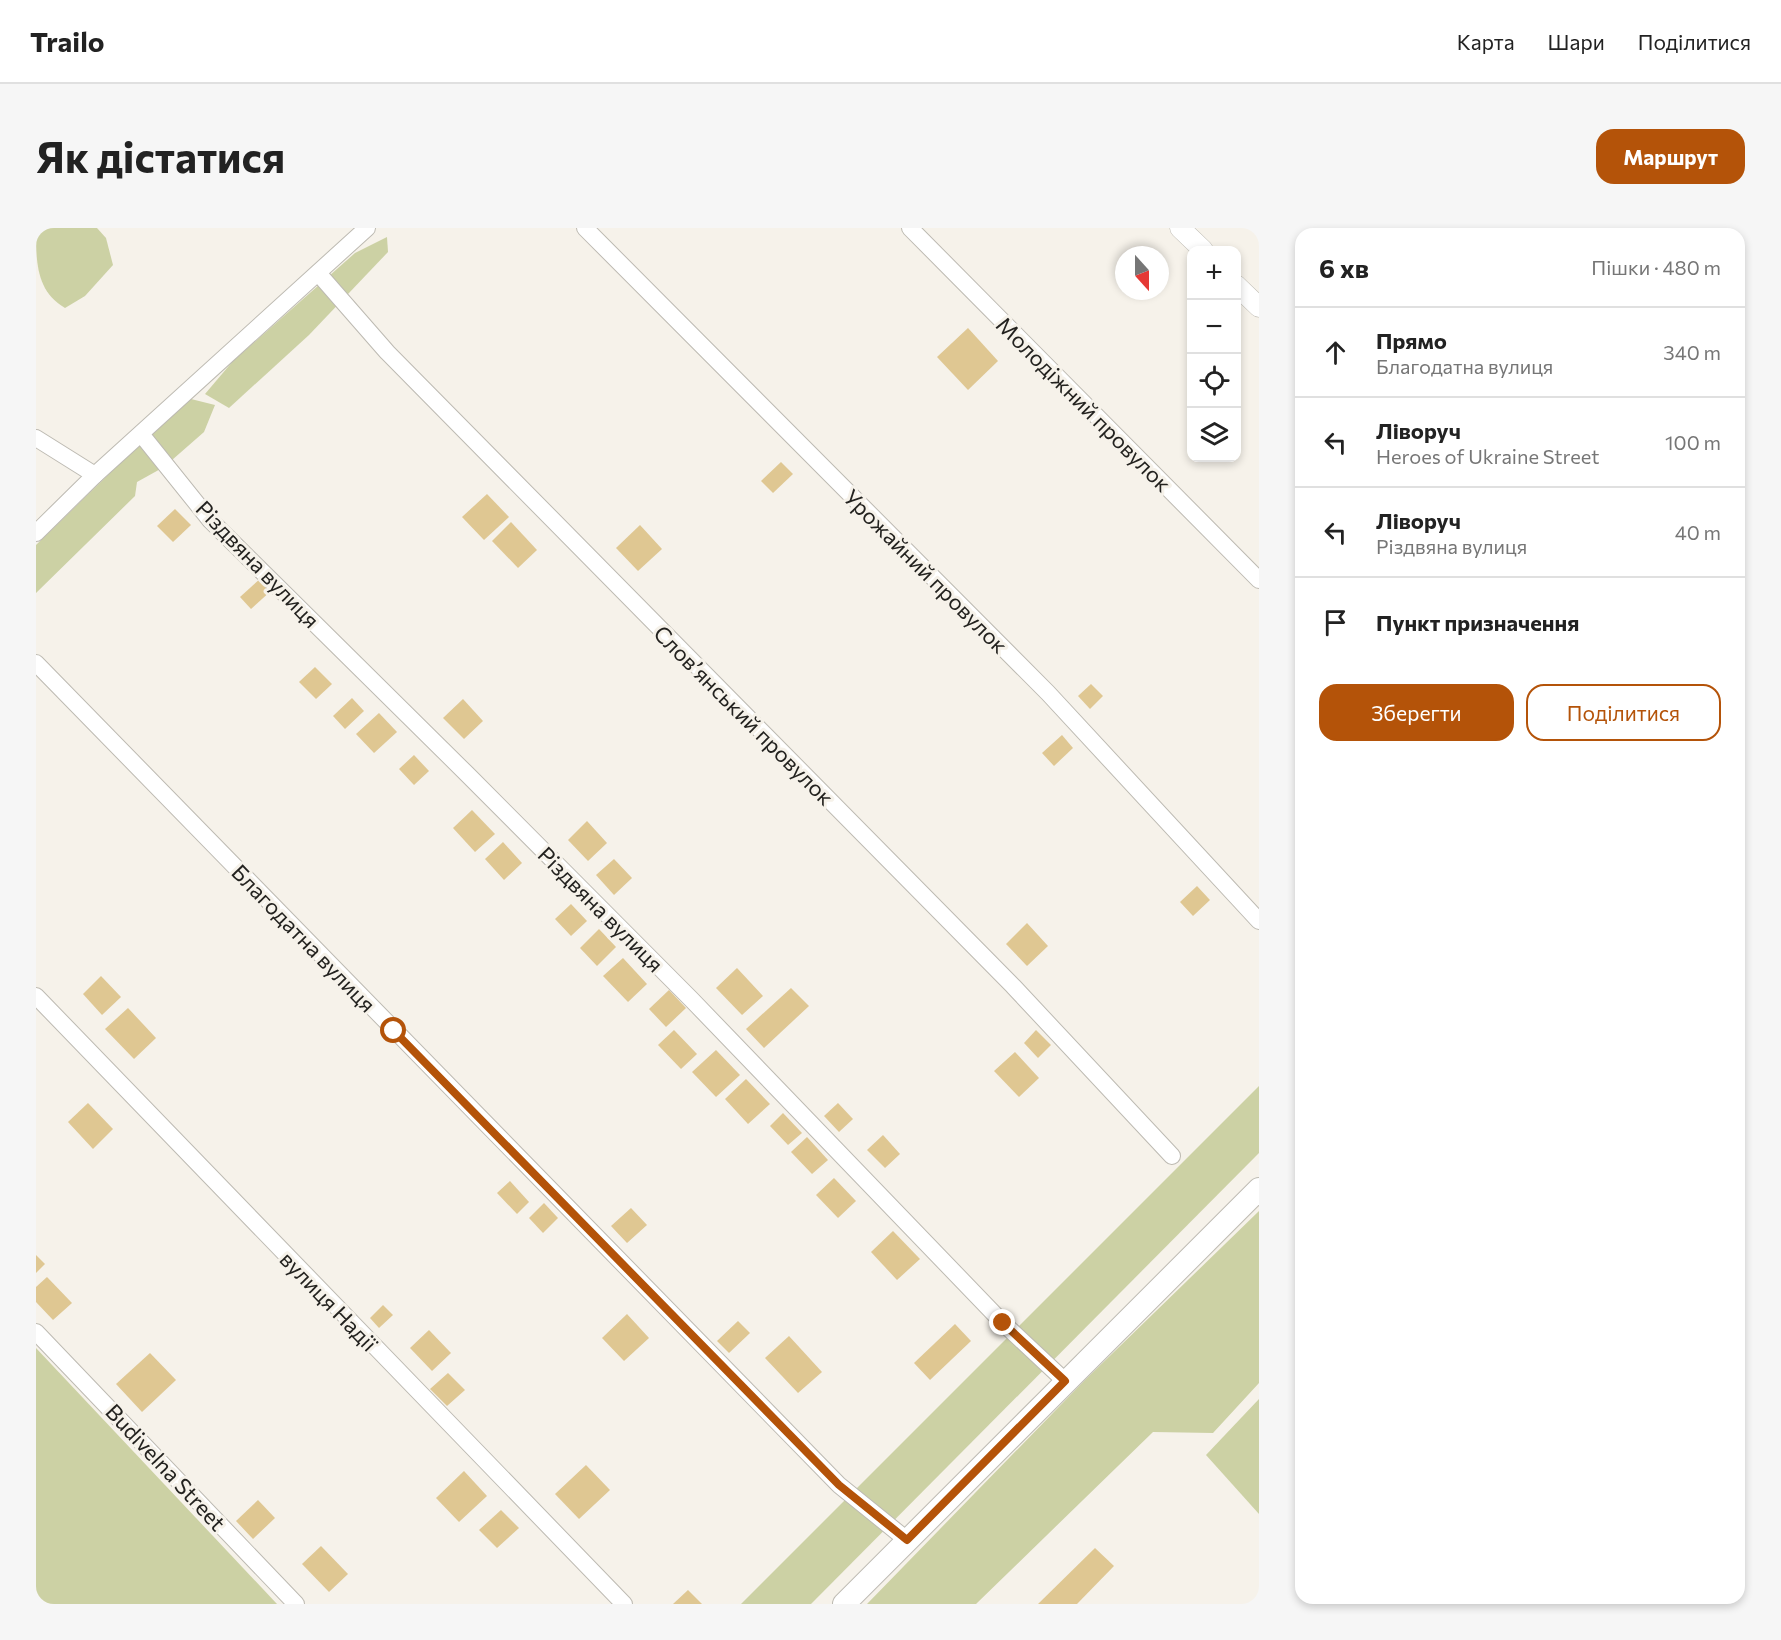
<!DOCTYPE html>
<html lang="uk">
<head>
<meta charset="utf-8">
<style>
  :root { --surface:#fff; --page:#f6f6f6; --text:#222; --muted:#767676; --line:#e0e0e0; --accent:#b45309 }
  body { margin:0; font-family:Commissioner,sans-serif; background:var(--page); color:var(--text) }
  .controls { position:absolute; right:18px; top:18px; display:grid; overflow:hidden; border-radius:12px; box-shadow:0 3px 9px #0003 }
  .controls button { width:54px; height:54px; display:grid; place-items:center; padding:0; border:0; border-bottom:2px solid var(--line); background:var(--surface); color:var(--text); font:30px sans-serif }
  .compass { position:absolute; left:1079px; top:18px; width:54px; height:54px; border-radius:50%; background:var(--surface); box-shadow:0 3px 9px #0003; rotate:159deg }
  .stop { position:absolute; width:18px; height:18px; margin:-14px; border:4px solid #b45309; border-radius:50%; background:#fff }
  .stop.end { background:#b45309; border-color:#fff; box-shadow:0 2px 6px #0008 }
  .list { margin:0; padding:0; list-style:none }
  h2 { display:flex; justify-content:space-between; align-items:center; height:78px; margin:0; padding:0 24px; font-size:26px }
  h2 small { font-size:20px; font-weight:400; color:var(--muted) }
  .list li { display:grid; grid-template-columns:39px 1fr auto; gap:18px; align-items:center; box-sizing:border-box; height:90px; padding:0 24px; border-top:2px solid var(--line) }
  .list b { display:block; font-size:22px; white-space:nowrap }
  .list p { margin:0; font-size:20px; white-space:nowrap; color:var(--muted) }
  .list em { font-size:20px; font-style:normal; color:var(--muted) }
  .actions { display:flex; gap:12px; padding:18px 24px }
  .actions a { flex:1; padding:14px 0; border:2px solid var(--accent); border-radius:18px; text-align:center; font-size:21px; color:var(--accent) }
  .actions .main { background:var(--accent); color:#fff }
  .icon { flex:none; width:33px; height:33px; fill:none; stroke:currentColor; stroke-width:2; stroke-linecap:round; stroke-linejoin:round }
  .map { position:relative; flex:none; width:1223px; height:1376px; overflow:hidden; border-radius:18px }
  header { display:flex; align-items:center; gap:36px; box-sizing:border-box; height:84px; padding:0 30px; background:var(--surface); border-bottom:2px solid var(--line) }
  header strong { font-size:28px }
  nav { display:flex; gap:33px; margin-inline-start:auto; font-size:21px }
  .intro { display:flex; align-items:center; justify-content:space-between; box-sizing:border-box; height:144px; padding:0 36px }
  h1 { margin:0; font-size:42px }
  .button { padding:15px 27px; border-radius:18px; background:var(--accent); color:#fff; font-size:21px; font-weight:700 }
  main { display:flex; gap:36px; padding:0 36px }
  aside { flex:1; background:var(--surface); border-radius:18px; box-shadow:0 3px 9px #0003 }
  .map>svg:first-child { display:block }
  .green { fill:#ccd1a4 }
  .building { fill:#dfc792 }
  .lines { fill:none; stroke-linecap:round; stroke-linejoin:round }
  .minor-casing { stroke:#bdbab2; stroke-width:18 }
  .tertiary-casing { stroke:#bdbab2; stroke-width:21 }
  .secondary-casing { stroke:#bdbab2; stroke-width:24 }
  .minor { stroke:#fff; stroke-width:16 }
  .tertiary { stroke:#fff; stroke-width:20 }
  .secondary { stroke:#fff; stroke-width:22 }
  .route { stroke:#b45309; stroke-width:8 }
  .labels { text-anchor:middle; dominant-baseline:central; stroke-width:6; stroke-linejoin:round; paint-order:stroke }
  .street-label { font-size:22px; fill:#23221f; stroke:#f6f2ea }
</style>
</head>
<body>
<header>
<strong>Trailo</strong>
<nav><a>Карта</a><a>Шари</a><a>Поділитися</a></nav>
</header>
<div class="intro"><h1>Як дістатися</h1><a class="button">Маршрут</a></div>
<main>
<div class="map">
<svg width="1223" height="1376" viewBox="0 0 1223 1376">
  <rect width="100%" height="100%" fill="#f6f2ea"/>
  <g class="green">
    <path d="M0 0H61L70 10 77 37 49 68 29 80C0 63 0 34 0 0Z"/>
    <path d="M351 9 352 24 273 107 193 180 169 166 197 133 319 25Z"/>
    <path d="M151 170 179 177 168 204 128 239 101 254 99 268 0 365V317Z"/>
    <path d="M1223 858V925L775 1376H705Z"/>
    <path d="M1223 983V1155L1177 1205 1117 1204 940 1376H831L1048 1153Z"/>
    <path d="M0 1120 241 1376H0Z"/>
    <path d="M1223 1171V1286L1170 1227Z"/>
  </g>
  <g class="building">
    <path d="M932 100 962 133 932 162 901 129Z"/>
    <path d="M745 234 757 246 737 265 725 253Z"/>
    <path d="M451 266 473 289 448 312 426 289Z"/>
    <path d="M139 281 155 297 137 314 121 298Z"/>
    <path d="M475 294 501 322 482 340 456 313Z"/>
    <path d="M604 297 626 321 602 343 580 320Z"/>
    <path d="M225 350 236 362 215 381 204 369Z"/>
    <path d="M279 439 296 456 280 471 263 454Z"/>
    <path d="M1055 456 1067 468 1054 481 1042 468Z"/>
    <path d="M316 470 328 483 309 501 297 488Z"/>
    <path d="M427 471 447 493 428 511 407 490Z"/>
    <path d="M343 485 361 504 338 525 320 506Z"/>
    <path d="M1026 507 1037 520 1018 538 1006 525Z"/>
    <path d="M378 527 393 543 378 557 363 541Z"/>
    <path d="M436 582 459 606 439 624 417 600Z"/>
    <path d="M551 593 571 615 552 633 532 612Z"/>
    <path d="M467 614 486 635 468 652 449 631Z"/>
    <path d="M578 631 596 650 578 667 560 647Z"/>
    <path d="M1161 658 1174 672 1157 688 1144 674Z"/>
    <path d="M535 676 551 693 535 708 519 691Z"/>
    <path d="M991 695 1012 718 991 738 970 716Z"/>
    <path d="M563 701 580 719 561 738 544 720Z"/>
    <path d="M587 730 611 756 592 774 567 748Z"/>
    <path d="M701 740 727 768 706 787 680 760Z"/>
    <path d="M65 748 85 769 66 787 47 766Z"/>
    <path d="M755 760 773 778 728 820 710 801Z"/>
    <path d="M633 762 650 780 630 799 613 781Z"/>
    <path d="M92 780 120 810 98 831 69 801Z"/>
    <path d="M638 802 661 826 645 841 622 817Z"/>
    <path d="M1000 802 1015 817 1002 830 988 815Z"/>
    <path d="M680 822 704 847 680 869 656 844Z"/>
    <path d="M979 824 1003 850 983 869 958 843Z"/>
    <path d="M710 851 734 876 712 896 689 871Z"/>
    <path d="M52 875 77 901 57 921 32 894Z"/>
    <path d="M802 875 817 891 803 904 788 888Z"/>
    <path d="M747 885 766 905 752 917 734 898Z"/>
    <path d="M847 907 864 926 849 940 831 922Z"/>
    <path d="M771 909 792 932 776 946 755 924Z"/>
    <path d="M798 950 820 973 802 990 780 967Z"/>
    <path d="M474 953 493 974 481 986 461 965Z"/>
    <path d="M508 975 522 990 507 1005 493 990Z"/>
    <path d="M595 980 611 997 591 1015 575 998Z"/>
    <path d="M857 1003 884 1031 861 1052 835 1024Z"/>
    <path d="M0 1027 9 1036 0 1045Z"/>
    <path d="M11 1049 36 1075 17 1092 0 1074V1059Z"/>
    <path d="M347 1077 357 1087 343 1100 334 1090Z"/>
    <path d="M591 1086 613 1110 588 1133 566 1110Z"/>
    <path d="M702 1093 714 1105 693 1125 681 1113Z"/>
    <path d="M919 1096 935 1113 894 1152 878 1135Z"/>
    <path d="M393 1102 415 1125 396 1143 374 1120Z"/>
    <path d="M753 1108 786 1144 762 1165 729 1130Z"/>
    <path d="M114 1125 140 1152 106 1184 80 1156Z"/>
    <path d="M412 1145 429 1162 411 1178 394 1161Z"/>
    <path d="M550 1237 574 1262 543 1291 519 1266Z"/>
    <path d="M428 1243 451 1268 423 1294 400 1270Z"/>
    <path d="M222 1272 239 1290 217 1311 200 1293Z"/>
    <path d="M465 1282 483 1300 461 1320 443 1302Z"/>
    <path d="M285 1318 312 1346 293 1364 266 1336Z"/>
    <path d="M1059 1320 1078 1338 1041 1376H1002Z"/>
    <path d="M652 1362 666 1376H637Z"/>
  </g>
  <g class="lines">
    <g class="minor-casing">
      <g id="minor">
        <path d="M549 0 1012 465 1223 693"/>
        <path d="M874 0 1223 352"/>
        <path d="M282 45 351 124 977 758 1136 928"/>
        <path d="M105 206 174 292 431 546 655 771 967 1095 1029 1153"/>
        <path d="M0 210 59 247"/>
        <path d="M0 305 59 247 331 0"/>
        <path d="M0 435 803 1257 871 1312"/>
        <path d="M0 768 588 1376"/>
        <path d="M0 1104 260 1376"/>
      </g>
    </g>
    <g class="tertiary-casing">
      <g id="tertiary">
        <path d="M1144 0 1167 22"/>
        <path d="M1200 57 1223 79"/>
      </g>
    </g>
    <g class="secondary-casing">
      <path id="secondary" d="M808 1376 1223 961"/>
    </g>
    <use href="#minor" class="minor"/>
    <use href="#tertiary" class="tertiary"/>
    <use href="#secondary" class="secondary"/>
  </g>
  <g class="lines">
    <path class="route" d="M358 803 803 1257 871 1312 1029 1153 967 1095"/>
  </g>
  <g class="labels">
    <g class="street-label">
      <text transform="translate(1048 176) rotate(45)">Молодіжний провулок</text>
      <text transform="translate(222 336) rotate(46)">Різдвяна вулиця</text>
      <text transform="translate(890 343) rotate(45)">Урожайний провулок</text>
      <text transform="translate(708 487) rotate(45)">Словʼянський провулок</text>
      <text transform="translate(565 681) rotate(45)">Різдвяна вулиця</text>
      <text transform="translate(268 710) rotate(46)">Благодатна вулиця</text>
      <text transform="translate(293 1073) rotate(46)">вулиця Надії</text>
      <text transform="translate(130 1239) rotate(47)">Budivelna Street</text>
    </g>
  </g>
</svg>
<div class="controls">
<button>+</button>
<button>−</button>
<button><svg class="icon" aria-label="locate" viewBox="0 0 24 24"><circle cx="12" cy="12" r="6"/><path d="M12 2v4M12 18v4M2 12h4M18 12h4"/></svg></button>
<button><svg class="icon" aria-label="layers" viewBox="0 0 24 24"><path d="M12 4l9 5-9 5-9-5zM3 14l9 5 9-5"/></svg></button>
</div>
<svg class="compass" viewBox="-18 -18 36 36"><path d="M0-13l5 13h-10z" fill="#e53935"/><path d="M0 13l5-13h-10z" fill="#767676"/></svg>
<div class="stop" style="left:358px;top:803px"></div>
<div class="stop end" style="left:967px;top:1095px"></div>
</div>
<aside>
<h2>6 хв<small>Пішки · 480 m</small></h2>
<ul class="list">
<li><svg class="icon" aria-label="ahead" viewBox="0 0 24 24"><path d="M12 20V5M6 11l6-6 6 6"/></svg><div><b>Прямо</b><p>Благодатна вулиця</p></div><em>340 m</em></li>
<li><svg class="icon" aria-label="left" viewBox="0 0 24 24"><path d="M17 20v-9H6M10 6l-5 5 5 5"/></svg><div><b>Ліворуч</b><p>Heroes of Ukraine Street</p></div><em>100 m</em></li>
<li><svg class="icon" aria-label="left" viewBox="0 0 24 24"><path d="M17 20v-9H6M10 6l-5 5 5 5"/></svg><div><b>Ліворуч</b><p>Різдвяна вулиця</p></div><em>40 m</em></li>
<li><svg class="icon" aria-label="arrive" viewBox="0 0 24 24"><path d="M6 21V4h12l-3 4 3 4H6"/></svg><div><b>Пункт призначення</b></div></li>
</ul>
<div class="actions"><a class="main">Зберегти</a><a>Поділитися</a></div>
</aside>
</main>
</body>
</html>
